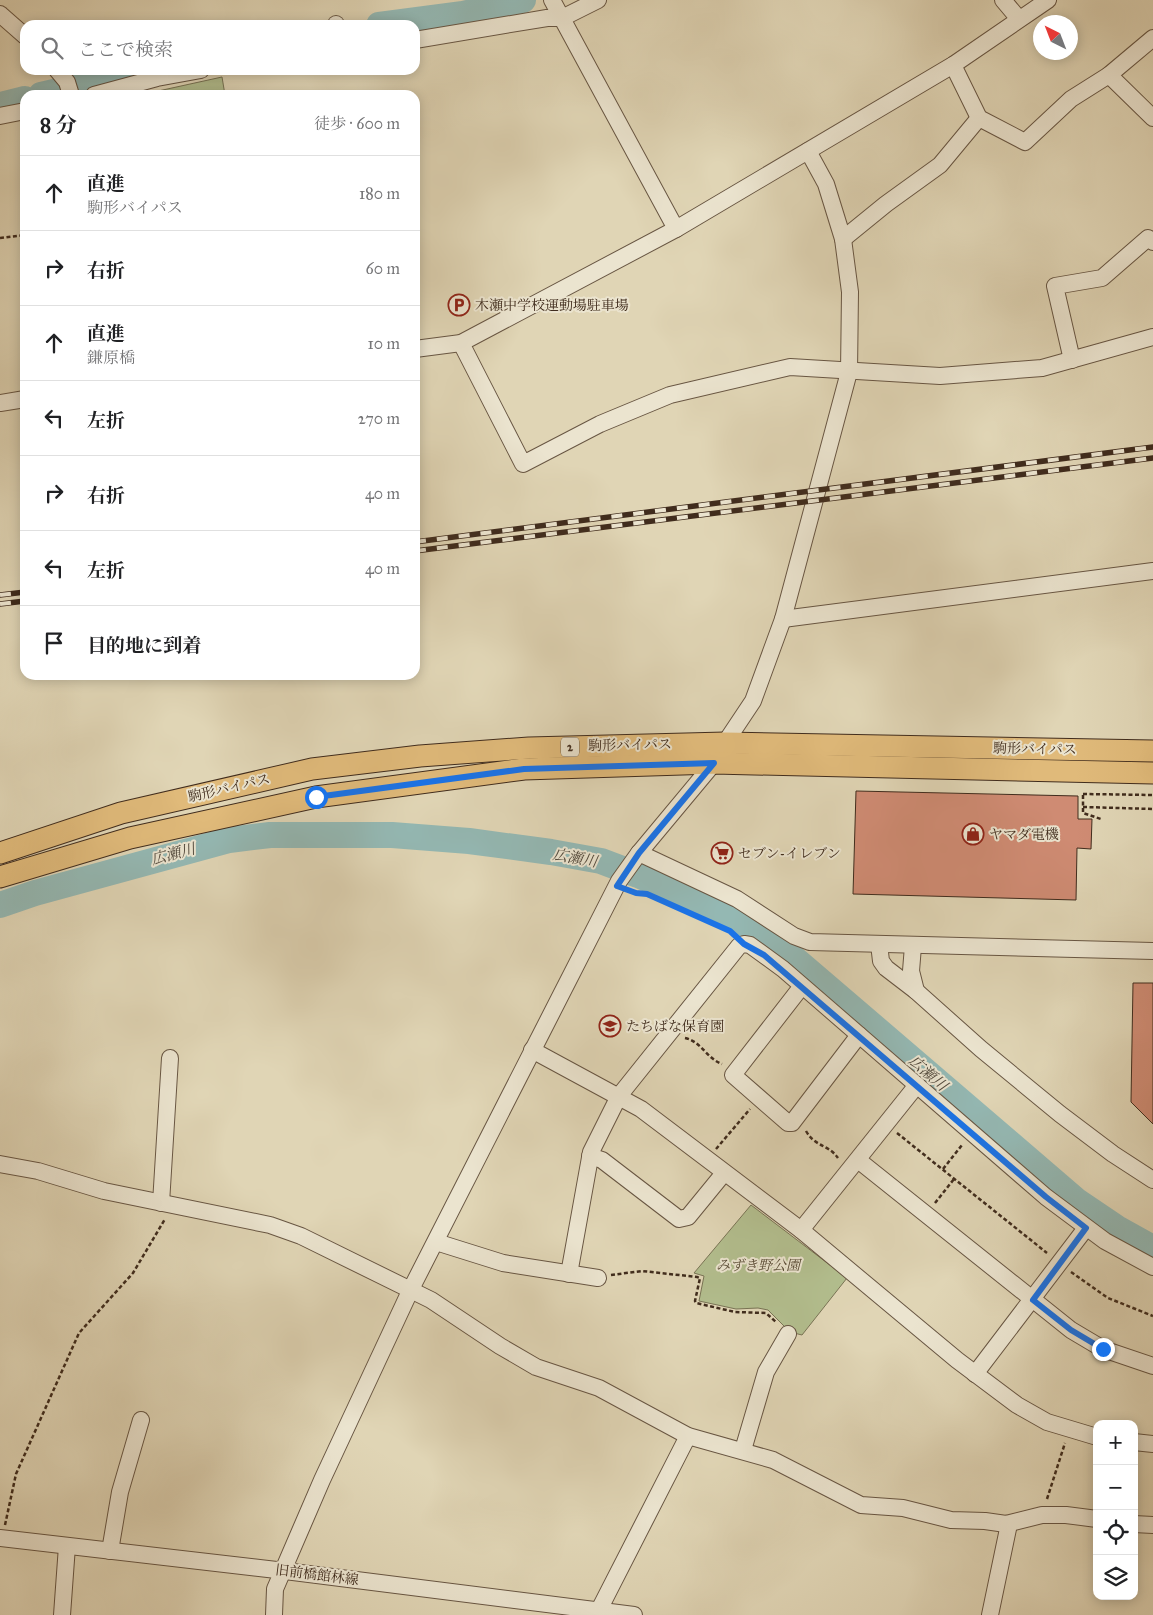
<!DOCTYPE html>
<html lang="ja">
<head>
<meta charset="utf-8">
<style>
  :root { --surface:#fff; --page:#f6f6f6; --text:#202124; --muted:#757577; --line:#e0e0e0 }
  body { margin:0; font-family:"IM FELL Great Primer","Noto Serif JP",serif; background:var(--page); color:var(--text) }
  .controls { position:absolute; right:15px; bottom:15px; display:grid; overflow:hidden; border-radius:10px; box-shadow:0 2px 12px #0003 }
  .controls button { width:45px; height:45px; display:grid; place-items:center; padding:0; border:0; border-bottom:1px solid var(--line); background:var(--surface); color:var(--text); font:25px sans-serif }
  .compass { position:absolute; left:1033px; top:15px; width:45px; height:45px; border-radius:50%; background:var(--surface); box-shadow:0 2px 12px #0003; rotate:318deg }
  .stop { position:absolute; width:15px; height:15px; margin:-11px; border:4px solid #1a73e8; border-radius:50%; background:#fff }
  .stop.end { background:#1a73e8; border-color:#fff; box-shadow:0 1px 5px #0008 }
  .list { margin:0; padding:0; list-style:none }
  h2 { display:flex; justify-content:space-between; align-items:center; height:65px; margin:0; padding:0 20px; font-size:21px }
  h2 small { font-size:16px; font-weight:400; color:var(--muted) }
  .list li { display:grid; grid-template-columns:32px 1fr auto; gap:15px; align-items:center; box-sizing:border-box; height:75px; padding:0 20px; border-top:1px solid var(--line) }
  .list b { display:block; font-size:19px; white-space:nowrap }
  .list p { margin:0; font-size:16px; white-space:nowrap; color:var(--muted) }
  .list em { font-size:16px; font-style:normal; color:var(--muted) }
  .icon { flex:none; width:28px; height:28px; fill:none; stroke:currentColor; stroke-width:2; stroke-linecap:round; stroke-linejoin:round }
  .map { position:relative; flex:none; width:1153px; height:1615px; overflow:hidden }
  .search { position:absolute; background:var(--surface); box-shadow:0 2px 12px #0003; left:20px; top:20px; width:400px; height:55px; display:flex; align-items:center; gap:12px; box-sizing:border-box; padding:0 18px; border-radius:15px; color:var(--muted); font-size:19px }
  .panel { position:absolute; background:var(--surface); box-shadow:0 2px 12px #0003; left:20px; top:90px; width:400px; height:590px; border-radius:15px }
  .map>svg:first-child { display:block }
  .green { fill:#b2bd8d; stroke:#797455 }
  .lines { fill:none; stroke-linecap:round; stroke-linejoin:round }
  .river { stroke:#94b8b3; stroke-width:26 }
  .building { fill:#cf8b73; stroke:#402c1d }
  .minor-casing { stroke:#685643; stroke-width:18 }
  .major-casing { stroke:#402c1d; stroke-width:23 }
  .path { stroke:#402c1d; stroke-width:2.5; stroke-dasharray:4 2.5; stroke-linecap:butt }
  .minor { stroke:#ebe4cf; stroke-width:16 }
  .major { stroke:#e0ba7a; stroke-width:21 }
  .rail-casing { stroke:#402c1d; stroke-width:5.5 }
  .rail { stroke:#ebe4cf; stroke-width:4; stroke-dasharray:11; stroke-linecap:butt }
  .route { stroke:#1a73e8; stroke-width:6 }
  .labels { text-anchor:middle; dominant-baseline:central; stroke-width:4; stroke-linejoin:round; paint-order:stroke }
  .shield { fill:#ebe4cf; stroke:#736352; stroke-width:1 }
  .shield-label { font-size:12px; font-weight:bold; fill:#402c1d }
  .poi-label { font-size:14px; fill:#402c1d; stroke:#ebe4cf; text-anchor:start }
  .street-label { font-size:14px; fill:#402c1d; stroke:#ebe4cf }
  .park-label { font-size:14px; font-style:italic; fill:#574933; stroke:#ebe4cf }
  .water-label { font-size:15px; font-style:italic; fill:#51483b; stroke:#ebe4cf }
</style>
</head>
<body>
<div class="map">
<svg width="1153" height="1615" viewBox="0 0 1153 1615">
  <rect width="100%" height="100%" fill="#e0d5b5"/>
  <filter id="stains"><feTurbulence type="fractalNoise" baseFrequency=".004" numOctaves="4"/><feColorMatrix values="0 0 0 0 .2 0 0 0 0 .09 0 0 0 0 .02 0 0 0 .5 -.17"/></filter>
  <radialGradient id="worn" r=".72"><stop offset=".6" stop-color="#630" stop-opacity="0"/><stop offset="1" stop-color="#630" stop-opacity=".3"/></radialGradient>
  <g class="green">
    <path d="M222 77 225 95H140Z"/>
    <path d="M751 1205 847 1278 802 1335 790 1332 768 1310 758 1308 736 1309 699 1301 704 1276 694 1273Z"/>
  </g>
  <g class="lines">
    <g class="river">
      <path d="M379 25 463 14 523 0"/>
      <path d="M41 95 149 70"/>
      <path d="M0 105 25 99"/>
      <path d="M0 905 35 893 229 840 270 835H392L469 841 551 852 601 861 638 875 732 917 775 942 1077 1201 1117 1228 1153 1248"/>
    </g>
  </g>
  <g class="building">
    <path d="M856 791 1078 796V819H1092L1091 849 1077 848 1076 900 853 894Z"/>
    <path d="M1133 983H1153V1124L1131 1102Z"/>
  </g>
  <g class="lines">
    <g class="minor-casing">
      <g id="minor">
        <path d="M552 0 676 229"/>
        <path d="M1003 0 1019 19"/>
        <path d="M0 14 25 36"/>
        <path d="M336 24V25"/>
        <path d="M415 40 547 18H562L598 0"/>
        <path d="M953 65 979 118 1025 142 1071 99 1109 75 1153 38"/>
        <path d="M57 70 67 82 71 95"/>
        <path d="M1109 75 1153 118"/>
        <path d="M94 95 157 78 201 70"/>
        <path d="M0 116 25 111"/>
        <path d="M843 239 886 204 940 165 979 118"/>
        <path d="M461 343 523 464 600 424 670 395 790 367 940 376 1042 368 1153 337"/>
        <path d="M415 349 461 343 676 229 953 65 1048 0"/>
        <path d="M1072 360 1055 286 1102 278 1148 238 1153 242"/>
        <path d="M0 403 25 399"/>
        <path d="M783 619 1153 571"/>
        <path d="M639 853 737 899 794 936 810 942 1153 951"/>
        <path d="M879 944 881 961 886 968 916 991 981 1049 1060 1114 1113 1154 1153 1180"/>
        <path d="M913 946 911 971 916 991"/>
        <path d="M802 986 733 1075 788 1123H792L859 1035"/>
        <path d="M532 1050 641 1109 801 1230 957 1360 1017 1405 1047 1422 1097 1437"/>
        <path d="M590 1156 602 1160 679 1219 688 1217 724 1173"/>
        <path d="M858 1160 1071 1330 1103 1349 1153 1366"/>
        <path d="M0 1164 38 1171 104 1191 270 1225 301 1236 431 1300 500 1346 536 1367 599 1388 688 1436 773 1460 861 1505 903 1508 951 1520 985 1521 1006 1524 1042 1515H1066L1097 1519"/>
        <path d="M161 1203 170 1058"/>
        <path d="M801 1230 917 1085"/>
        <path d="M436 1242 503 1263 598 1278"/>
        <path d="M569 1274 591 1152 619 1096 739 946 744 944 750 945 783 969 1046 1197 1105 1241 1153 1267"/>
        <path d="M975 1374 1086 1228"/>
        <path d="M1134 1442 1153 1444"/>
        <path d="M743 1450 766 1372 788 1334"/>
        <path d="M1134 1524 1153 1525"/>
        <path d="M0 1538 285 1571 634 1615"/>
        <path d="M110 1551 120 1492 141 1420"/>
        <path d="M599 1610 688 1436"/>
        <path d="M62 1615 67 1546"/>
        <path d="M274 1615 275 1589 322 1480 411 1289 619 881 639 853 714 763 725 743 753 701 783 619 849 372 850 292 843 239 826 184 808 151"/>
        <path d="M990 1615 1009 1524"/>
      </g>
    </g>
    <g class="major-casing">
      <g id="major">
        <path d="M0 853 121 813 312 769 420 756 529 748 725 743 1153 751"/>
        <path d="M0 877 130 838 316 797 524 769 714 763 1153 773"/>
      </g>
    </g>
    <g class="path">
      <path d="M0 238 25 235"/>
      <path d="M1083 794 1153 795"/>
      <path d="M1083 795V813L1101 819"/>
      <path d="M1083 807 1153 809"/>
      <path d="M630 891 647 894 733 933"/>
      <path d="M685 1038C702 1042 706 1058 722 1064"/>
      <path d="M806 1131C815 1147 828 1144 838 1158"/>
      <path d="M897 1133 1047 1253"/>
      <path d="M716 1149 750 1109"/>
      <path d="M943 1169 962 1145"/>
      <path d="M935 1203 954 1179"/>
      <path d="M1071 1272 1108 1298 1153 1316"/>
      <path d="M611 1275 642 1271 697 1277 700 1278 695 1301 696 1303 735 1312 766 1313 777 1323"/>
      <path d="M1047 1499 1065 1443"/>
      <path d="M5 1525 16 1474 79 1333 133 1273 165 1219"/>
    </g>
    <use href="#minor" class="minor"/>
    <use href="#major" class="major"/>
    <g class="rail-casing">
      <g id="rail">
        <path d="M415 542 1153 447"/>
        <path d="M415 551 1153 458"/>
        <path d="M0 595 25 592"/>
        <path d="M0 604 25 601"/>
      </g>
    </g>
    <use href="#rail" class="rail"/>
  </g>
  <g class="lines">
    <path class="route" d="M316 797 524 769 714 763 639 853 617 886 636 893 647 894 730 931 744 944 764 955 1046 1197 1086 1228 1033 1300 1071 1330 1103 1349"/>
  </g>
  <defs>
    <g id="parking-ring" transform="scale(1.125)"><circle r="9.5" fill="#ebe4cf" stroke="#8f2418" stroke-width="1.5"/><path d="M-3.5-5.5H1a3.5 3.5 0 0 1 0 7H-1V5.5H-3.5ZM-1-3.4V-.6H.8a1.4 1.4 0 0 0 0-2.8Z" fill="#8f2418"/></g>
    <g id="shop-ring" transform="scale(1.125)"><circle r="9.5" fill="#ebe4cf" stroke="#8f2418" stroke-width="1.5"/><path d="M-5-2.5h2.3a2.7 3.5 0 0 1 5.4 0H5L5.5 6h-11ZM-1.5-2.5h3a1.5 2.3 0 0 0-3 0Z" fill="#8f2418"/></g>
    <g id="supermarket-ring" transform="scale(1.125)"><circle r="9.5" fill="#ebe4cf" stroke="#8f2418" stroke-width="1.5"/><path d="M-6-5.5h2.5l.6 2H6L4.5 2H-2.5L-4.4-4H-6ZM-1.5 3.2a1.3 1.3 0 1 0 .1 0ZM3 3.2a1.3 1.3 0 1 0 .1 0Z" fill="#8f2418"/></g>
    <g id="school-ring" transform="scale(1.125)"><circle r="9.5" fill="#ebe4cf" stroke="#8f2418" stroke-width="1.5"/><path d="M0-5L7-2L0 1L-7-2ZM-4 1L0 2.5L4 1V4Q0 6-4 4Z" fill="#8f2418"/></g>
  </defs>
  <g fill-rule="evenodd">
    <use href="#parking-ring" x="459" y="305"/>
    <use href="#shop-ring" x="973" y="834"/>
    <use href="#supermarket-ring" x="722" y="853"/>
    <use href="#school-ring" x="610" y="1026"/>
  </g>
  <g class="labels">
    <rect class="shield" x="561" y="737.5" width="18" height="19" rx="4"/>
    <g class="shield-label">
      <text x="570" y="747">2</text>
    </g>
    <g class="poi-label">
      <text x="475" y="305">木瀬中学校運動場駐車場</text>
      <text x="989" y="834">ヤマダ電機</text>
      <text x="738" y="853">セブン-イレブン</text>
      <text x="626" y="1026">たちばな保育園</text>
    </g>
    <g class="street-label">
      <text transform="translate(630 745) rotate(-1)">駒形バイパス</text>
      <text transform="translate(1035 749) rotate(1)">駒形バイパス</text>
      <text transform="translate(229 788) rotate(-13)">駒形バイパス</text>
      <text transform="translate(317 1575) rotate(7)">旧前橋館林線</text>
    </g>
    <g class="park-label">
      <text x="758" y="1265">みずき野公園</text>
    </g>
    <g class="water-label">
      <text transform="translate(173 854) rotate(-15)">広瀬川</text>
      <text transform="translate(575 858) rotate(10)">広瀬川</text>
      <text transform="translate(928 1073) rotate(41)">広瀬川</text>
    </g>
  </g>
  <rect width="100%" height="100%" filter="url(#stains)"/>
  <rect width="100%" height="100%" fill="url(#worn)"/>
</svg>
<div class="controls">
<button>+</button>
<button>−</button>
<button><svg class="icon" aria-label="locate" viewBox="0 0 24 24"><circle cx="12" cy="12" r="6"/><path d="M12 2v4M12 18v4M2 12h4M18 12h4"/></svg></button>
<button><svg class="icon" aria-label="layers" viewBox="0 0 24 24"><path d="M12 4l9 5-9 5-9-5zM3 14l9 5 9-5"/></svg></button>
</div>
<svg class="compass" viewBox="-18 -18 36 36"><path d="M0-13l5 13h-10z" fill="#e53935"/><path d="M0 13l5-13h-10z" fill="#757577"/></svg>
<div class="stop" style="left:316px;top:797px"></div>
<div class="stop end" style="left:1103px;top:1349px"></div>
<div class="search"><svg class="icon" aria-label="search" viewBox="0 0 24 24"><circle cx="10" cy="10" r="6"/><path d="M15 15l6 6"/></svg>ここで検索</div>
<section class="panel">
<h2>8 分<small>徒歩 · 600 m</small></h2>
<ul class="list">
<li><svg class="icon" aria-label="ahead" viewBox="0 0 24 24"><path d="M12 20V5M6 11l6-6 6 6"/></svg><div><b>直進</b><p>駒形バイパス</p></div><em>180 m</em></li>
<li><svg class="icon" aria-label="right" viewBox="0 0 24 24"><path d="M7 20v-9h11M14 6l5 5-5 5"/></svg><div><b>右折</b></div><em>60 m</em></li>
<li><svg class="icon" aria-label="ahead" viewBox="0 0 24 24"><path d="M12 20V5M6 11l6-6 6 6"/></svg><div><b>直進</b><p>鎌原橋</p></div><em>10 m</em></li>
<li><svg class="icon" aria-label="left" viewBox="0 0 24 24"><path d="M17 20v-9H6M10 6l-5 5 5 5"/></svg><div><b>左折</b></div><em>270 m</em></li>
<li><svg class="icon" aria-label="right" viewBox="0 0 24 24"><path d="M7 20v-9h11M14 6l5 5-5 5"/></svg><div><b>右折</b></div><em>40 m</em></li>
<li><svg class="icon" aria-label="left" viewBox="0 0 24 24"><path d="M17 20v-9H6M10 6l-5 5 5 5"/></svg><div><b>左折</b></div><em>40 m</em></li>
<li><svg class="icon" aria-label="arrive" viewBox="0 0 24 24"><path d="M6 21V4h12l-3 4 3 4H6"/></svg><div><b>目的地に到着</b></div></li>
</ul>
</section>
</div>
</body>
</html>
